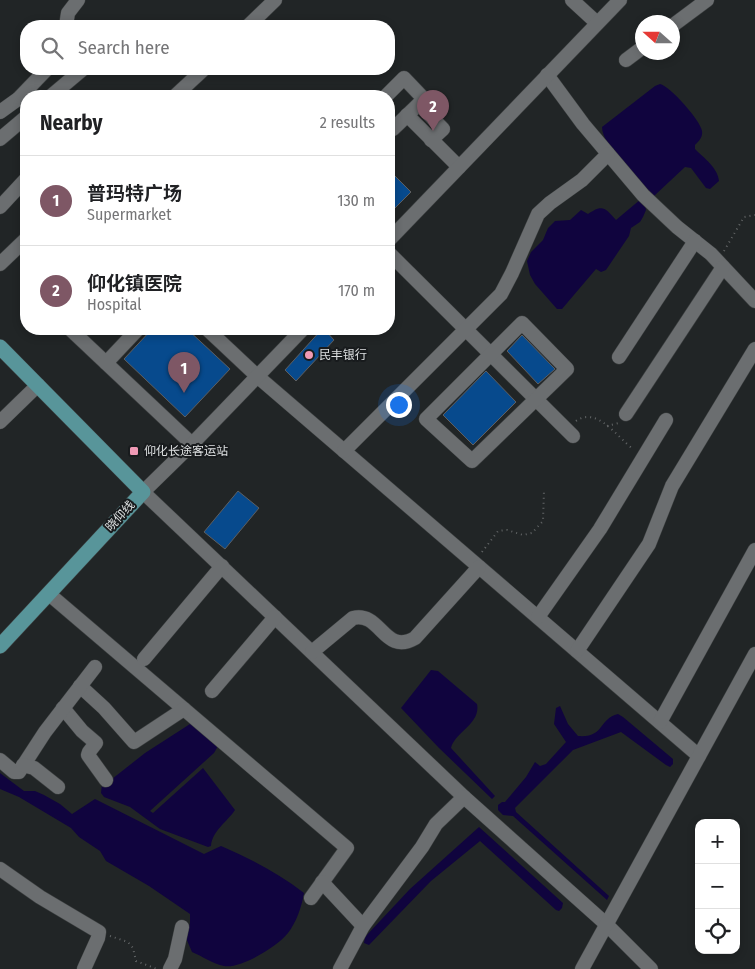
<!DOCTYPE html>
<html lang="en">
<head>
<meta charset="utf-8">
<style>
  :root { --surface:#fff; --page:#f6f6f6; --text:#202124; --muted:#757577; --line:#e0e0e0; --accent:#7e5765 }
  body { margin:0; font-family:"Fira Sans Condensed","Noto Sans SC",sans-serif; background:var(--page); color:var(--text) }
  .controls { position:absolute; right:15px; bottom:15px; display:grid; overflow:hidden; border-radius:10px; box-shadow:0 2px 8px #0003 }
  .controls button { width:45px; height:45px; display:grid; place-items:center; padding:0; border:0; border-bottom:1px solid var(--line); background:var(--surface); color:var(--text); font:25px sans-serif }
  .compass { position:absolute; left:635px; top:15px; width:45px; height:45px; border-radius:50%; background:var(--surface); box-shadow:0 2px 8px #0003; rotate:291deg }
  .you { position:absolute; left:398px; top:404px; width:18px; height:18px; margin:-12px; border:4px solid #fff; border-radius:50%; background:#1a73e8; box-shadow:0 0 0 8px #1a73e833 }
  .badge { display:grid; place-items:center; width:32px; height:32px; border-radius:50%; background:var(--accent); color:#fff; font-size:16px; font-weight:700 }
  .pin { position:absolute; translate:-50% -41px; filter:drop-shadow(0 1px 2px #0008) }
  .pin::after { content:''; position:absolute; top:26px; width:18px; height:15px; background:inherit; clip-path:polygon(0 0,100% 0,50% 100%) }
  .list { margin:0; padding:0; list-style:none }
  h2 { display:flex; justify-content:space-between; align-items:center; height:65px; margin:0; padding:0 20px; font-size:21px }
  h2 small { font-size:16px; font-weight:400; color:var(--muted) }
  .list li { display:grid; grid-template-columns:32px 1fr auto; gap:15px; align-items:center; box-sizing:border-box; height:90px; padding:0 20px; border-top:1px solid var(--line) }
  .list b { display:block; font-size:19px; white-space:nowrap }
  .list p { margin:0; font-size:16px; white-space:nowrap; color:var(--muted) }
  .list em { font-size:16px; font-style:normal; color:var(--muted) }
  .icon { flex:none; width:28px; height:28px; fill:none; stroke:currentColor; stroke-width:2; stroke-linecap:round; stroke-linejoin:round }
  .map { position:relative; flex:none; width:755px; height:969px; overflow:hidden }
  .search { position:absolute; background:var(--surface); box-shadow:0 2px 8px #0003; left:20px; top:20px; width:375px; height:55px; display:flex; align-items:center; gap:12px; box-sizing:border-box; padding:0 18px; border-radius:20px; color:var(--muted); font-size:19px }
  .panel { position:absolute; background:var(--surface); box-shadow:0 2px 8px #0003; left:20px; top:90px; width:375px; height:245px; border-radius:20px }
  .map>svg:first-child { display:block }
  .water { fill:#10043e }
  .building { fill:#074a8d; stroke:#5d5f62 }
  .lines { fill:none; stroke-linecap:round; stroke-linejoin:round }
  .minor-casing { stroke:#3d4041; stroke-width:15 }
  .major-casing { stroke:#3d4041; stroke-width:16 }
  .path { stroke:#636667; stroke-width:2; stroke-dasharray:1 4; stroke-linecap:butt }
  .minor { stroke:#6b6e70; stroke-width:14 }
  .major { stroke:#58959a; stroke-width:15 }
  .poi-dot { fill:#f09ab5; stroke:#181b1d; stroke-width:2 }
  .labels { text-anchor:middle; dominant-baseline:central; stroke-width:4; stroke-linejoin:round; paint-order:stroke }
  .poi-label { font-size:12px; fill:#dde0e1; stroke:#181b1d; text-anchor:start }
  .street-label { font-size:12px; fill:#dde0e1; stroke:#181b1d }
</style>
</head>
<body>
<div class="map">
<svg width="755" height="969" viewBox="0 0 755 969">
  <rect width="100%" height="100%" fill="#212526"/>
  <g class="water">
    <path d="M660 84C670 86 701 121 702 131 703 137 699 141 695 145V149C704 158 718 168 719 181L710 189 706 188 691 168 685 167 654 196C639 182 602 146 602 127L655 86Z"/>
    <path d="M641 199 645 205 646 210 643 217 640 222 631 228 629 236 606 270 601 272 596 269 562 309H557L535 284 530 275 527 261 531 252 543 240 548 228 555 221 570 220 581 210 588 214C603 204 605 208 616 220Z"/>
    <path d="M431 670 438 671 477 704C481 724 455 732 451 748L495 796 492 799 439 748 401 708Z"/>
    <path d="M560 706 568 724 578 736C605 738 598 719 618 714L623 717 673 759V764L670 767 666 765 621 732 573 750 515 808 516 812 609 896 607 900 513 816 503 815 498 810V805L502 802H505L526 777 535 762 540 766 546 764 566 742 554 724 556 708Z"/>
    <path d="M196 723 218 746 214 753 150 811 153 813 203 768 235 810C227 822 212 831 211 846L208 847 160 829 130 807 104 797 101 793 102 784 112 779 145 753 190 724Z"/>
    <path d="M0 773 24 791H35L44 795 60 804 72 814 95 799 204 854 221 846C251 859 278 873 304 893 302 906 296 923 288 933 278 946 241 969 224 966 213 964 202 956 192 952L186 938 190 923V914L149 886 106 861 100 851 79 837 71 828 19 797 0 789Z"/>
    <path d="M479 827 563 903 562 908 559 911 556 910 480 841 431 881 369 945 364 943 365 937 410 889Z"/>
  </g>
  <g class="building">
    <path d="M389 170 411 192 389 214Z"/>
    <path d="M152 329H187L230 369 185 417 124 359Z"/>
    <path d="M322 329H324L334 340 296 381 285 370Z"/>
    <path d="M522 335 555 369 538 384 507 351Z"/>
    <path d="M486 371 516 402 473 445 443 415Z"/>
    <path d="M238 491 259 508 225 549 204 532Z"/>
  </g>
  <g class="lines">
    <g class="minor-casing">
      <g id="minor">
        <path d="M572 0 597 23"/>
        <path d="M66 26 68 13 78 0"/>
        <path d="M248 26 275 0"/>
        <path d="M672 26 707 0"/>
        <path d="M626 60 642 48"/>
        <path d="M547 75 583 124 643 195 677 227 711 254 755 301"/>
        <path d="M51 96 83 69"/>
        <path d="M175 96 204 69"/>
        <path d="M386 96 404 78 424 99 393 129 389 125"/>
        <path d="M419 104 443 129 431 140"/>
        <path d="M0 112 18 99 47 69"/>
        <path d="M407 115 459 167"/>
        <path d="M0 139 26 117"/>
        <path d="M0 207 26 179"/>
        <path d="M389 240 620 0"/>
        <path d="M389 253 573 436"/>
        <path d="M0 264 26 239"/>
        <path d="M522 323 567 369 472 461 426 419Z"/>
        <path d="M70 329 106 363"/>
        <path d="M138 329 106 363 192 444"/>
        <path d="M207 329 257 376 699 756"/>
        <path d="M303 329 192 444 143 492 464 797 606 924 651 969"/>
        <path d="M619 357 695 241"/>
        <path d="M626 414 723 267"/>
        <path d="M0 422 38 385"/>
        <path d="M344 451 501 294 512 273 538 214 550 203 582 180 608 154"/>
        <path d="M49 594 347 848 311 898"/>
        <path d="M538 617 600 529 666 420"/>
        <path d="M577 651 649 544 672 486 755 349"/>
        <path d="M312 652 353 618C381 611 384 656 415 638L479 567"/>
        <path d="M144 659 222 566"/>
        <path d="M80 686 104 708 134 742 184 709"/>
        <path d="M212 691 275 617"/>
        <path d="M63 708 82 731 96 743 89 752 88 755 106 780"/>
        <path d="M660 722 755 550"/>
        <path d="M0 760 14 772H19L45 732 95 667"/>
        <path d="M23 765 34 768 58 787"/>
        <path d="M0 869 40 897 99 932 98 938 84 969"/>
        <path d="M322 882 363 926"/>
        <path d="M170 969 175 959 182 927"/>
        <path d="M340 969 363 926 422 847 436 824 464 797"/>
        <path d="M582 969 755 654"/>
      </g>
    </g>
    <g class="major-casing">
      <path id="major" d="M0 347 143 492 0 646"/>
    </g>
    <g class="path">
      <path d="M724 251 744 217 755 215"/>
      <path d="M576 421C597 406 617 437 633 449"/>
      <path d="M607 426 619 423"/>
      <path d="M482 552 498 531 507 530 523 535 532 533 543 521 544 490"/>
      <path d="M110 936 128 942 133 948 136 961 157 969"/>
    </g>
    <use href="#minor" class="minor"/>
    <use href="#major" class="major"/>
  </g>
  <g class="poi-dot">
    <circle cx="309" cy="355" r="5"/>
    <rect x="129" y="446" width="10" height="10" rx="2.5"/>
  </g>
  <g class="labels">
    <g class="poi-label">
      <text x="319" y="355">民丰银行</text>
      <text x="144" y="451">仰化长途客运站</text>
    </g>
    <g class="street-label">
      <text transform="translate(120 516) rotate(-47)">晓仰线</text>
    </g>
  </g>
</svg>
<div class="controls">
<button>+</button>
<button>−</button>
<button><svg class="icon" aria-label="locate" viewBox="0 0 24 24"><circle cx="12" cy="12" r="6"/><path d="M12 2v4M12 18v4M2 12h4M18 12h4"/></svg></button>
</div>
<svg class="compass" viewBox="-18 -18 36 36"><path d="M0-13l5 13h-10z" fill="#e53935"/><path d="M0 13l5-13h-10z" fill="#757577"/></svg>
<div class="you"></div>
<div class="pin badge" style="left:184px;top:393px">1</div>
<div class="pin badge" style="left:433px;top:131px">2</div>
<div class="search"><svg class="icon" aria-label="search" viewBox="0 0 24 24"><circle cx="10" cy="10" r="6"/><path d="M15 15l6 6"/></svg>Search here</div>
<section class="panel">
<h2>Nearby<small>2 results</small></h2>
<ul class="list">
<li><span class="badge">1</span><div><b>普玛特广场</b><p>Supermarket</p></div><em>130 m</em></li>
<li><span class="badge">2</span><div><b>仰化镇医院</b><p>Hospital</p></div><em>170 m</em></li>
</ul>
</section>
</div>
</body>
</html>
